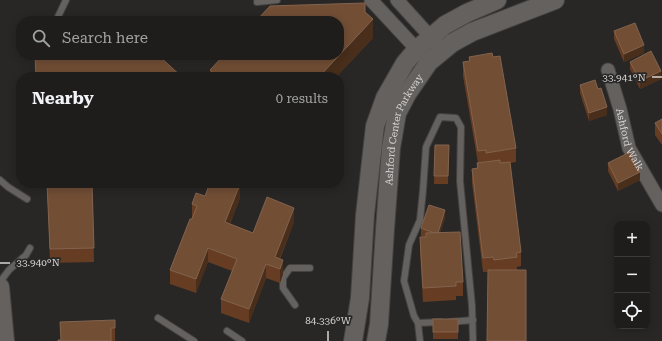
<!DOCTYPE html>
<html lang="en">
<head>
<meta charset="utf-8">
<style>
  :root { --surface:#1f1d1c; --page:#2c2a29; --text:#f1f3f6; --muted:#a1a2a3; --line:#3c3b3b }
  body { margin:0; font-family:"Roboto Serif",serif; background:var(--page); color:var(--text) }
  .controls { position:absolute; right:12px; bottom:12px; display:grid; overflow:hidden; border-radius:8px; box-shadow:0 2px 10px #0003 }
  .controls button { width:36px; height:36px; display:grid; place-items:center; padding:0; border:0; border-bottom:1px solid var(--line); background:var(--surface); color:var(--text); font:20px sans-serif }
  .list { margin:0; padding:0; list-style:none }
  h2 { display:flex; justify-content:space-between; align-items:center; height:52px; margin:0; padding:0 16px; font-size:17px }
  h2 small { font-size:13px; font-weight:400; color:var(--muted) }
  .icon { flex:none; width:22px; height:22px; fill:none; stroke:currentColor; stroke-width:2; stroke-linecap:round; stroke-linejoin:round }
  .map { position:relative; flex:none; width:662px; height:341px; overflow:hidden }
  .search { position:absolute; background:var(--surface); box-shadow:0 2px 10px #0003; left:16px; top:16px; width:328px; height:44px; display:flex; align-items:center; gap:10px; box-sizing:border-box; padding:0 14px; border-radius:16px; color:var(--muted); font-size:15px }
  .panel { position:absolute; background:var(--surface); box-shadow:0 2px 10px #0003; left:16px; top:72px; width:328px; height:116px; border-radius:16px }
  .map>svg:first-child { display:block }
  .lines { fill:none; stroke-linecap:round; stroke-linejoin:round }
  .lane-casing { stroke:#454342; stroke-width:8 }
  .street-casing { stroke:#454342; stroke-width:15 }
  .secondary-casing { stroke:#454342; stroke-width:20 }
  .lane { stroke:#64615f; stroke-width:6 }
  .street { stroke:#64615f; stroke-width:13 }
  .secondary { stroke:#64615f; stroke-width:18 }
  .wall { fill:#663d22 }
  .shaded-wall { fill:#482e1b }
  .building { fill:#724e35; stroke:#82634e }
  .ticks { fill:none; stroke:#d7d6d5; stroke-width:1.5 }
  .labels { text-anchor:middle; dominant-baseline:central; stroke-width:3.5; stroke-linejoin:round; paint-order:stroke }
  .street-label { font-size:10px; fill:#d7d6d5; stroke:#292726 }
  .ticks-label { font-size:10px; text-anchor:middle; fill:#d7d6d5; stroke:#292726; stroke-width:3.5; stroke-linejoin:round; paint-order:stroke }
</style>
</head>
<body>
<div class="map">
<svg width="662" height="341" viewBox="0 0 662 341">
  <rect width="100%" height="100%" fill="#292726"/>
  <g class="lines">
    <g class="lane-casing">
      <g id="lane">
        <path d="M257 2 277 0"/>
        <path d="M56 21 66 0"/>
        <path d="M0 180 8 187 27 199"/>
        <path d="M0 282 9 270 26 255 30 248"/>
        <path d="M295 305 283 288V278L290 268H310"/>
        <path d="M158 318 194 341"/>
        <path d="M441 322 418 323 414 316 404 281 409 245 420 220 423 190 426 147 440 117 456 118 461 127 460 181 472 306 473 341"/>
        <path d="M450 322 473 320"/>
        <path d="M418 323 420 341"/>
        <path d="M227 331 242 341"/>
      </g>
    </g>
    <g class="street-casing">
      <g id="street">
        <path d="M371 0 423 56"/>
        <path d="M397 0 437 44"/>
        <path id="s1" d="M608 70 620 109 629 148 662 205"/>
      </g>
    </g>
    <g class="secondary-casing">
      <g id="secondary">
        <path d="M0 287 5 341"/>
        <path d="M353 341 360 298 365 215 375 126 385 98 405 63 417 49 445 25 467 13 497 0"/>
        <path id="s2" d="M376 341 379 324 385 229 391 148 397 113 407 94 429 62 452 43 472 32 555 0"/>
      </g>
    </g>
    <use href="#lane" class="lane"/>
    <use href="#street" class="street"/>
    <use href="#secondary" class="secondary"/>
  </g>
  <g class="wall">
    <path d="M365 12 373 38 336 77H210V70Z"/>
    <path d="M614 31 644 53 624 62 614 39Z"/>
    <path d="M469 57H493L516 148V162L510 163 521 252V266L517 267V270L483 272 472 183V169L477 168V163H478L463 76V62L469 61Z"/>
    <path d="M630 62 661 79 640 89 630 69Z"/>
    <path d="M580 85 607 115 589 121 580 93Z"/>
    <path d="M662 119V145L655 135V123Z"/>
    <path d="M435 145H449L448 184H434Z"/>
    <path d="M608 163 640 180 618 191 608 171Z"/>
    <path d="M47 183H92L94 262 50 263Z"/>
    <path d="M205 196 240 198 230 224 253 233 294 222 280 259 283 274 280 283 266 278 249 323 221 313V299L232 271 208 262 196 293 170 284V270L192 218V204Z"/>
    <path d="M445 218 440 233 463 282V296H456V300L423 302 420 252V237H424L421 236V228Z"/>
    <rect x="433" y="319" width="25" height="20"/>
    <path d="M60 322 115 328V341H58L61 340Z"/>
  </g>
  <g class="shaded-wall">
    <path d="M373 19V38L336 77H319Z"/>
    <path d="M644 45V53L624 62V54Z"/>
    <path d="M661 71V79L640 89V81Z"/>
    <path d="M607 107V115L589 121V113Z"/>
    <path d="M640 172V180L618 191V183Z"/>
    <path d="M240 184V198L225 236V222Z"/>
    <path d="M294 208V222L276 267 275 257Z"/>
    <path d="M445 210V218L437 242V234Z"/>
    <path d="M208 248V262L196 293V279Z"/>
    <path d="M283 260V274L280 283V269Z"/>
    <path d="M266 264V278L249 323V309Z"/>
  </g>
  <g class="building">
    <path d="M365 3V12L373 19 319 77H218L210 70 224 55H339V21H256L270 6Z"/>
    <path d="M635 23 644 45 624 54 614 31Z"/>
    <path d="M651 51 661 71 640 81 630 62Z"/>
    <path d="M492 53 493 57 500 56 516 148 486 153V150L478 151 463 62 470 61 469 57Z"/>
    <path d="M35 55H158L182 77H36Z"/>
    <path d="M595 80 598 89 601 88 607 107 589 113 580 85Z"/>
    <path d="M662 119V134L655 123Z"/>
    <path d="M435 145H449L448 176H434Z"/>
    <path d="M630 152 640 172 618 183 608 163Z"/>
    <path d="M500 160V163L510 162 521 252 516 253 517 257 494 260 493 257 483 258 472 169 478 168 477 163Z"/>
    <path d="M47 183H92L94 248 50 249Z"/>
    <path d="M210 183H238L240 184 225 222 253 233 267 197 294 208 275 257 283 260 280 269 266 264 249 309 221 299 237 259 208 248 196 279 170 270 190 219H192L197 206 192 204 196 193 205 196Z"/>
    <path d="M429 205 445 210 438 233H434L421 228Z"/>
    <path d="M460 232 463 282H456V286L423 288 420 237H426V233Z"/>
    <path d="M488 270H526V341H487Z"/>
    <rect x="433" y="319" width="25" height="13"/>
    <path d="M115 320V328H111V341H58V340H61L60 322Z"/>
  </g>
  <path class="ticks" d="M652 77H662M0 263H10M328 331V341"/>
  <g class="labels">
    <g class="street-label">
      <text stroke="none"><textPath href="#s2" startOffset="215">Ashford Center Parkway</textPath></text>
      <text stroke="none"><textPath href="#s1" startOffset="73">Ashford Walk</textPath></text>
    </g>
  </g>
  <g class="ticks-label">
    <text x="624" y="81">33.941°N</text>
    <text x="38" y="266">33.940°N</text>
    <text x="328" y="324">84.336°W</text>
  </g>
</svg>
<div class="controls">
<button>+</button>
<button>−</button>
<button><svg class="icon" aria-label="locate" viewBox="0 0 24 24"><circle cx="12" cy="12" r="6"/><path d="M12 2v4M12 18v4M2 12h4M18 12h4"/></svg></button>
</div>
<div class="search"><svg class="icon" aria-label="search" viewBox="0 0 24 24"><circle cx="10" cy="10" r="6"/><path d="M15 15l6 6"/></svg>Search here</div>
<section class="panel">
<h2>Nearby<small>0 results</small></h2>
<ul class="list">
</ul>
</section>
</div>
</body>
</html>
